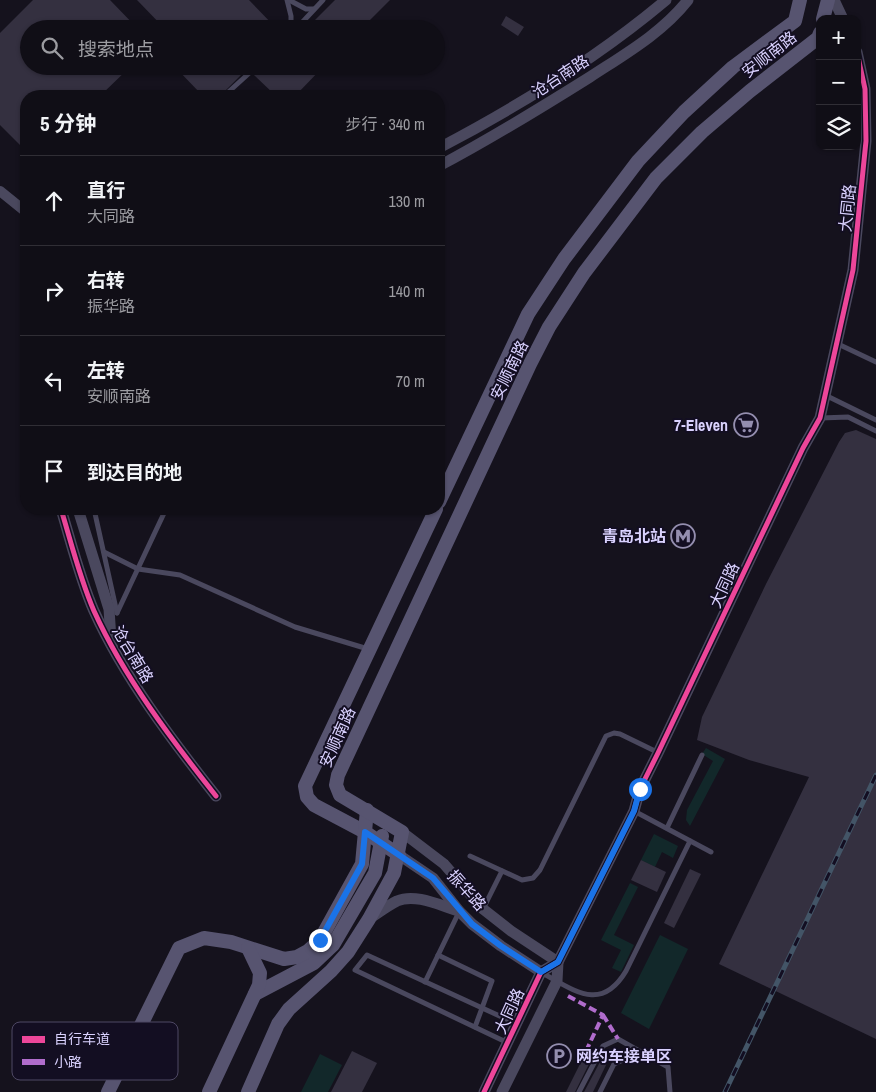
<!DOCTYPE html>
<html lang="zh">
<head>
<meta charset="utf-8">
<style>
  :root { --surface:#100e16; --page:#19171f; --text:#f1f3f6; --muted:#9c9ca1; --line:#302e35 }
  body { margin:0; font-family:"Archivo Narrow","Noto Sans SC",sans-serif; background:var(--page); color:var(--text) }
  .controls { position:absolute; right:15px; top:15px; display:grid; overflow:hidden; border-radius:10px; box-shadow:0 1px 4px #0004 }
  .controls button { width:45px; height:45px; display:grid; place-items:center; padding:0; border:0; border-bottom:1px solid var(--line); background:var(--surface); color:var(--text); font:25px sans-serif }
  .stop { position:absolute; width:15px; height:15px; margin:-11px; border:4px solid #1a73e8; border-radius:50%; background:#fff }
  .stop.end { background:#1a73e8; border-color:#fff; box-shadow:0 1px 5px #0008 }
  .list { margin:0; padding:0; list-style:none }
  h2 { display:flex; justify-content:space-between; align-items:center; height:65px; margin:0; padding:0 20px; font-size:21px }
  h2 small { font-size:16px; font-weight:400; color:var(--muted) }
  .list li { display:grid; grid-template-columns:32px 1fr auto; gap:15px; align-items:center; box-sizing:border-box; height:90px; padding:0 20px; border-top:1px solid var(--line) }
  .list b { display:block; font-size:19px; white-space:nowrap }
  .list p { margin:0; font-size:16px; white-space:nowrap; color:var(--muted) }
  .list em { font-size:16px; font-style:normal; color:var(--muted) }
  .icon { flex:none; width:28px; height:28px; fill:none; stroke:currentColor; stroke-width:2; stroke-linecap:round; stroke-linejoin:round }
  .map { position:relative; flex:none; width:876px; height:1092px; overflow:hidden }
  .search { position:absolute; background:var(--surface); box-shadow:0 1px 4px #0004; left:20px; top:20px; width:425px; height:55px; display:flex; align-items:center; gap:12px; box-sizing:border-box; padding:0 18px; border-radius:28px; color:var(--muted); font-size:19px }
  .panel { position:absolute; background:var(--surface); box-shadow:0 1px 4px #0004; left:20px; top:90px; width:425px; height:425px; border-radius:20px }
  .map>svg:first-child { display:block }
  .green { fill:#12282a }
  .building { fill:#343040 }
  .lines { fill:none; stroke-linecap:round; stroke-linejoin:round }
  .service { stroke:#4a485e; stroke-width:5 }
  .minor { stroke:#4a485e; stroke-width:10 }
  .tertiary { stroke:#4a485e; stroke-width:11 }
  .secondary { stroke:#575470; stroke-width:14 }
  .rail-casing { stroke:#435567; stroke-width:5 }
  .rail { stroke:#130e22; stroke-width:3; stroke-dasharray:9; stroke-linecap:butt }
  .quiet { stroke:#b06ccc; stroke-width:4; stroke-dasharray:8 4; stroke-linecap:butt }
  .cycleway-casing { stroke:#130e22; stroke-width:8 }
  .cycleway { stroke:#ed469a; stroke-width:5 }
  .route { stroke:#1a73e8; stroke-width:6 }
  .labels { text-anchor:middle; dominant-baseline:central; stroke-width:4; stroke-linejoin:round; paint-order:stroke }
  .street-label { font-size:16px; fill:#d9d1fe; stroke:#130e22 }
  .poi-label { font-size:16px; font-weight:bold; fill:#d9d1fe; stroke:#130e22; text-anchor:end }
  .key { fill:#130e22; stroke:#4e4864; stroke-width:1 }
  .key-label { font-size:14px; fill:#d9d1fe }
</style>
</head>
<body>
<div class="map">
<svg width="876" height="1092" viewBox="0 0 876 1092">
  <rect width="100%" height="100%" fill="#15121d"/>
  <g class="green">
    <path d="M706 748 725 759 690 826 686 820 687 810 713 761 702 754Z"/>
    <path d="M654 834 678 846 673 858 662 852 655 867 641 860Z"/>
    <path d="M630 883 638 887 614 935 634 945 621 972 612 968 621 950 601 940Z"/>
    <path d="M660 935 688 949 649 1029 621 1013Z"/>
    <path d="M320 1054 342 1065 328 1092H301Z"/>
  </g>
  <g class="building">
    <path d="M33 0H110L138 29H29V66H131L100 96H26V151L0 125V33Z"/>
    <path d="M137 0H249L277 29H165Z"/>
    <path d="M335 0H390L361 29H306Z"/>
    <path d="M506 16 524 27 518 36 501 25Z"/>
    <path d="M174 66H250L220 96H203Z"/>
    <path d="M261 66H324L295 96H276L254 75Z"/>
    <path d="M856 430 876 439V1039L719 964 809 777 749 760 697 740 702 717 766 584 839 442 845 433Z"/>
    <path d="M641 860 666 872 657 892 631 880Z"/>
    <path d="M690 869 701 874 674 928 664 923Z"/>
    <path d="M352 1051 377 1063 362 1092H331Z"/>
    <path d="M586 1052 593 1056 575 1092H566Z"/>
    <path d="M601 1060 607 1063 593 1092H584Z"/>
  </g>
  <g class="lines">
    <g class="service">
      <path d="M287 0 291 16V29"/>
      <path d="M289 0 306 9H314"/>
      <path d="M296 29 323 0"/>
      <path d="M224 96 257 66"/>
      <path d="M838 344 876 362"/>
      <path d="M825 395 876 420"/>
      <path d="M821 418 848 417 876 431"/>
      <path d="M94 509 117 613"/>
      <path d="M104 552 138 569 180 575 295 627 368 649"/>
      <path d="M117 613 166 509"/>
      <path d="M634 811 711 852"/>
      <path d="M667 828 702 755"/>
      <path d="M470 856 522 880 533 878 540 870 606 736 614 733 620 734 657 752"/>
      <path d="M483 909 502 871"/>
      <path d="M438 955 492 981 475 1027"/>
      <path d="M542 973C574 990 601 1013 626 971L690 841"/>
      <path d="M425 982 459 912"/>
      <path d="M506 1042 355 970 367 955 517 1024"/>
      <path d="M579 1092 603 1046 618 1039 641 1052"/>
      <path d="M600 1092 614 1064 641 1052 668 1067 670 1092"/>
    </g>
    <path class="minor" d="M0 191 26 212"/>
    <g class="tertiary">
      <path d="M834 0 843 19"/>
      <path d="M439 148C519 106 597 58 666 0"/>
      <path d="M439 166C492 138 539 109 590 77 625 54 662 33 688 0"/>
      <path d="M61 509C71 542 80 579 94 611 124 677 171 739 216 796"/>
      <path d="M78 509 109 609 111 639"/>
      <path d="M402 832 444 864 483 909 511 931 558 962 557 981 502 1092"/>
      <path d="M399 855 433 878 459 911 472 924 501 946 541 972"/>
      <path d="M369 919C378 913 387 906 397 901 416 893 441 906 459 911"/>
      <path d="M484 1092 541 972 558 962 634 811 640 789 658 753 803 448 820 418 853 270 866 141 865 89 857 52"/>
    </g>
    <g class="secondary">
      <path d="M823 19 828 0"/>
      <path d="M439 502 528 314 564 259 638 161 684 112 733 67 795 21 800 0"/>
      <path d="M399 855 365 832 314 805 307 797 305 786 436 509"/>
      <path d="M255 994 314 963 333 945 375 873 382 836"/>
      <path d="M108 1092 179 948 204 938 231 942 284 959 297 957 308 951 320 940 362 864 367 810"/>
      <path d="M209 1092 259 985 260 973 248 948"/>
      <path d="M248 1092 278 1024 289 1009 331 971 348 952 369 919 394 873 402 832 340 795 336 785 338 775 530 364 549 327 584 273 656 178 702 132 750 91 818 38 820 33"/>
    </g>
    <g class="rail-casing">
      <path id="rail" d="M725 1092 876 775"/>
    </g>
    <use href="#rail" class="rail"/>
    <g class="quiet">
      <path d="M568 996 603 1015 587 1049 597 1055"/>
      <path d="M603 1015 618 1039"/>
    </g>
    <g class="cycleway-casing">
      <g id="cycleway">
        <path d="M61 509C71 542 80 579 94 611 124 677 171 739 216 796"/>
        <path d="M484 1092 541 972 558 962 634 811 640 789 658 753 803 448 820 418 853 270 866 141 865 89 857 52"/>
      </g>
    </g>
    <use href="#cycleway" class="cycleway"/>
  </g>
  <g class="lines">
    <path class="route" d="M320 940 362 864 365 832 433 878 472 924 501 946 541 972 558 962 634 811 640 789"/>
  </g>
  <defs>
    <g id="supermarket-ring" transform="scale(1.25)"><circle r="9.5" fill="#130e22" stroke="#948eaf" stroke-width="1.5"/><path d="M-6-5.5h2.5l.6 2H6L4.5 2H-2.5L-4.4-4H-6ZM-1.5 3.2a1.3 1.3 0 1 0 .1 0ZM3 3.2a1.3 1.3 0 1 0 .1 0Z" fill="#948eaf"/></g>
    <g id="metro-ring" transform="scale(1.25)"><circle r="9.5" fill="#130e22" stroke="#948eaf" stroke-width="1.5"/><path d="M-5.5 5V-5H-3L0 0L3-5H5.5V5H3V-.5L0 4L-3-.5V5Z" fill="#948eaf"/></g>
    <g id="parking-ring" transform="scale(1.25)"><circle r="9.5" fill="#130e22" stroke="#948eaf" stroke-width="1.5"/><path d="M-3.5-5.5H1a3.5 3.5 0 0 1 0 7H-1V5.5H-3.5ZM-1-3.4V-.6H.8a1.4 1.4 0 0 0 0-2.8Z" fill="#948eaf"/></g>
  </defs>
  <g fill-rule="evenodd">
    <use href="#supermarket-ring" x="746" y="425"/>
    <use href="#metro-ring" x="683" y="536"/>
    <use href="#parking-ring" x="559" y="1056"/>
  </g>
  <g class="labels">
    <g class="street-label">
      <text transform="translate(769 54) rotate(-38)">安顺南路</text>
      <text transform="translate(560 76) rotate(-33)">沧台南路</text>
      <text transform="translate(847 208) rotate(-84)">大同路</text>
      <text transform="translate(509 370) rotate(-64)">安顺南路</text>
      <text transform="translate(724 585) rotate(-65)">大同路</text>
      <text transform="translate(133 654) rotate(59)">沧台南路</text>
      <text transform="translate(337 737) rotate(-66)">安顺南路</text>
      <text transform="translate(467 890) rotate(48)">振华路</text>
      <text transform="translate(509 1011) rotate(-65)">大同路</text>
    </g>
    <g class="poi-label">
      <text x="728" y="425">7-Eleven</text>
      <text x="666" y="536">青岛北站</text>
      <text x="576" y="1056" text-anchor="start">网约车接单区</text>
    </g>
  </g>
  <rect x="12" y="1022" width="166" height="58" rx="8" class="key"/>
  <rect x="22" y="1036" width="23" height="7" fill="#ed469a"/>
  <rect x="22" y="1059" width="23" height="6" fill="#b06ccc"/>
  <g class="key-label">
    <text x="54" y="1044">自行车道</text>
    <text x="54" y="1067">小路</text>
  </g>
</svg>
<div class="controls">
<button>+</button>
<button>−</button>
<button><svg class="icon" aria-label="layers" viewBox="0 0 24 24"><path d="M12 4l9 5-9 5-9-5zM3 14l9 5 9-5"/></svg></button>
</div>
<div class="stop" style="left:640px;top:789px"></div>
<div class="stop end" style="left:320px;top:940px"></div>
<div class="search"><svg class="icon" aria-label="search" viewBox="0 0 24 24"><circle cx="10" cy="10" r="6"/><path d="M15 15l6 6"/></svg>搜索地点</div>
<section class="panel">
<h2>5 分钟<small>步行 · 340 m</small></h2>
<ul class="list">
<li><svg class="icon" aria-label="ahead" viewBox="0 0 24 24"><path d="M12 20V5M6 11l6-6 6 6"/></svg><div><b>直行</b><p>大同路</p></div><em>130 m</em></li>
<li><svg class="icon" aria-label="right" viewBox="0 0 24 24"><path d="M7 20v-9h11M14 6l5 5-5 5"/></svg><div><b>右转</b><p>振华路</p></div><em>140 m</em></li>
<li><svg class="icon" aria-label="left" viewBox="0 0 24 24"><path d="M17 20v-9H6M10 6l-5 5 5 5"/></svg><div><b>左转</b><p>安顺南路</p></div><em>70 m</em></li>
<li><svg class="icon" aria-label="arrive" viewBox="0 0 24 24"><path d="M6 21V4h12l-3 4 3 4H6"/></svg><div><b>到达目的地</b></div></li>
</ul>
</section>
</div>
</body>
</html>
